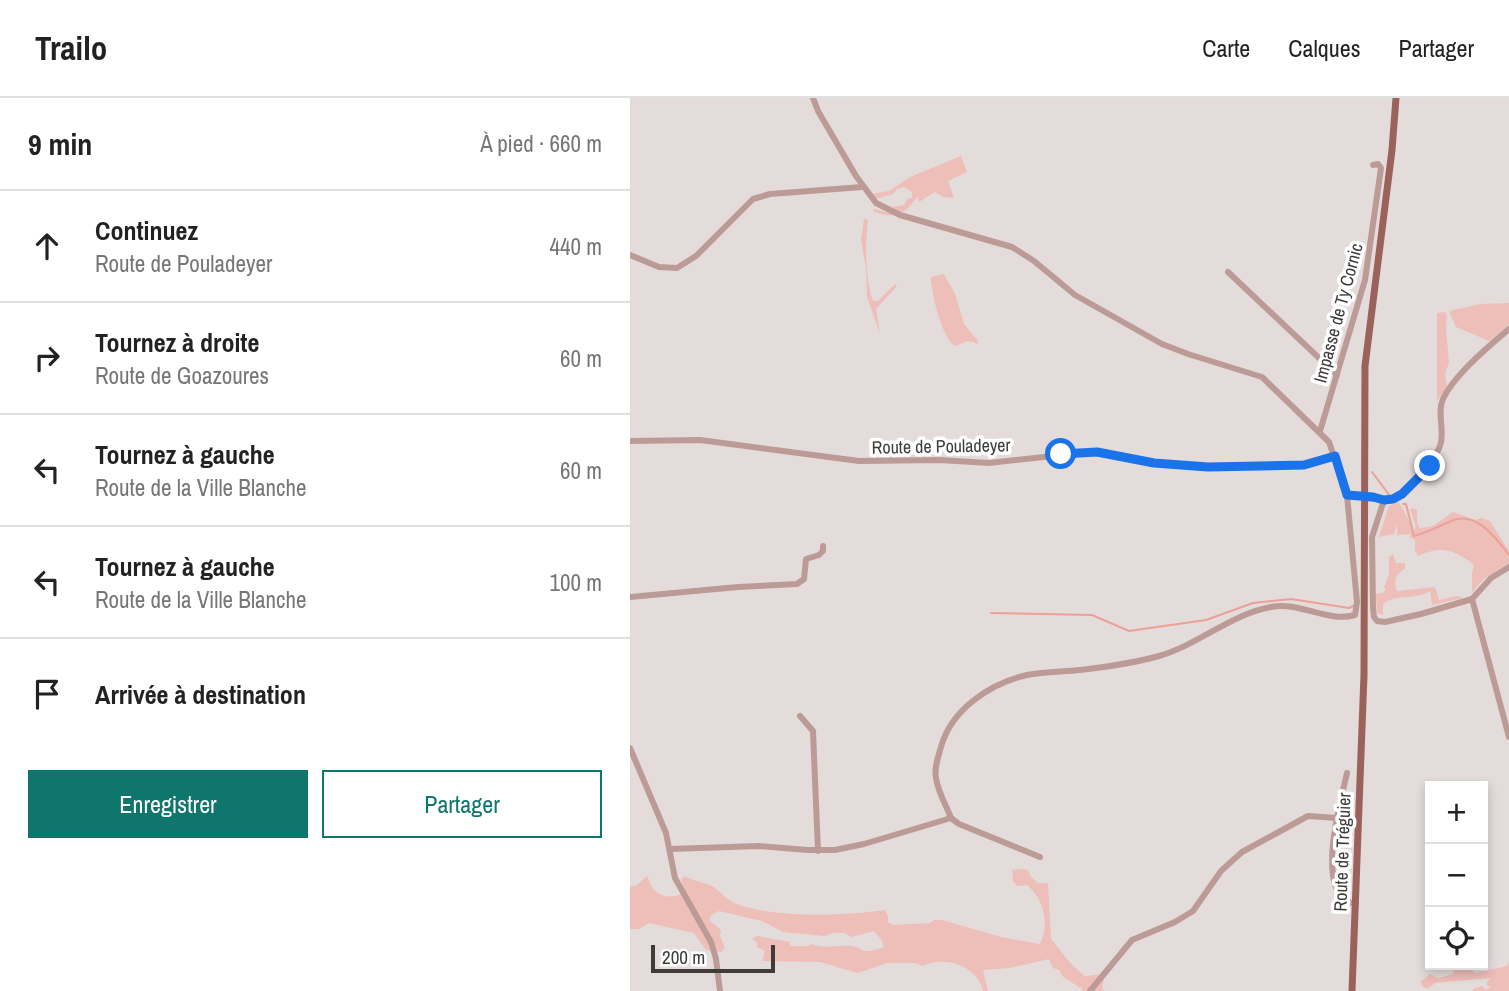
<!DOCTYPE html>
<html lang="fr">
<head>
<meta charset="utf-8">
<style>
  :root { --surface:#fff; --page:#f6f6f6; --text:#222; --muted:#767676; --line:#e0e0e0; --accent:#0f766e }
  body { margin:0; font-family:"Archivo Narrow",sans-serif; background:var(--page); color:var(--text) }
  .controls { position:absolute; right:21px; bottom:21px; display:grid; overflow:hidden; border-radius:0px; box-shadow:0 4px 10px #0003 }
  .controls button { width:63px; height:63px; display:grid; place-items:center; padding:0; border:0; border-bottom:2px solid var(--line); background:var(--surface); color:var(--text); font:35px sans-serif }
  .scale { position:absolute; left:21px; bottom:18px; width:124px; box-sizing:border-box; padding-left:7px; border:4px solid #3e3b3b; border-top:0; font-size:19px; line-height:24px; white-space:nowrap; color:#3e3b3b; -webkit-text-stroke:5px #fff; paint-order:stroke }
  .stop { position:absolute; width:21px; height:21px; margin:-16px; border:5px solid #1a73e8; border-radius:50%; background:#fff }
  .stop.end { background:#1a73e8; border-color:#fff; box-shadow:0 2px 7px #0008 }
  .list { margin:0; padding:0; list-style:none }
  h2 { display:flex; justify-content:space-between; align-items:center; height:91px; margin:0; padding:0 28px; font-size:30px }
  h2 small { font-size:23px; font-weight:400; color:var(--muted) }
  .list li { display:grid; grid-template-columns:46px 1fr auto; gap:21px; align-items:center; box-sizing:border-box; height:112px; padding:0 28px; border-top:2px solid var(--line) }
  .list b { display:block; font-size:26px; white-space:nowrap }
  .list p { margin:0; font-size:23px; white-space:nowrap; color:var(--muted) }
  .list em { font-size:23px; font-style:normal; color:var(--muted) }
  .actions { display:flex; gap:14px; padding:21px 28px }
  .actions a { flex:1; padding:16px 0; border:2px solid var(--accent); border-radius:0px; text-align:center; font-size:24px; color:var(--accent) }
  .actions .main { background:var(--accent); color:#fff }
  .icon { flex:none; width:38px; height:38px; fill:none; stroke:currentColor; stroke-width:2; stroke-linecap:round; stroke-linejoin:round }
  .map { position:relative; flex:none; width:879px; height:893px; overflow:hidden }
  header { display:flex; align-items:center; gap:42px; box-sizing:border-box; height:98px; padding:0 35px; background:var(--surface); border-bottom:2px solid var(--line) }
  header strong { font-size:33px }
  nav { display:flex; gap:38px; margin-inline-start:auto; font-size:24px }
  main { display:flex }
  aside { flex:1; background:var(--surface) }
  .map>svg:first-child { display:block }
  .green { fill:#eebeb9 }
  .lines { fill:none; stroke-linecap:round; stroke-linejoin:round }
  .stream { stroke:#eba098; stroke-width:2 }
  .minor { stroke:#bc9b97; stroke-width:6 }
  .major { stroke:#9b625c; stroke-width:7 }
  .route { stroke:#1a73e8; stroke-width:9 }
  .labels { text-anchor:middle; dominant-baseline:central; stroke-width:7; stroke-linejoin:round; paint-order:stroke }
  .street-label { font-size:18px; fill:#3e3b3b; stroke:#fff }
</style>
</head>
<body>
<header>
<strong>Trailo</strong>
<nav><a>Carte</a><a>Calques</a><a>Partager</a></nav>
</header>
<main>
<aside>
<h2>9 min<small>À pied · 660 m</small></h2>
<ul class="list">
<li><svg class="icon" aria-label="ahead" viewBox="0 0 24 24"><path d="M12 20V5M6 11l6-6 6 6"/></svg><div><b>Continuez</b><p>Route de Pouladeyer</p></div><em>440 m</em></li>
<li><svg class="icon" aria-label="right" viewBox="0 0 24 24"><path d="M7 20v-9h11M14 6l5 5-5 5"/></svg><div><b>Tournez à droite</b><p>Route de Goazoures</p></div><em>60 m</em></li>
<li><svg class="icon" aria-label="left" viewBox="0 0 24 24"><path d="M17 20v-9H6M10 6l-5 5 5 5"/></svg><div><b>Tournez à gauche</b><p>Route de la Ville Blanche</p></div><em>60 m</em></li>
<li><svg class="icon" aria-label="left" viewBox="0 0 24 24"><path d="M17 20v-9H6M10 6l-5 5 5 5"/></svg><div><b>Tournez à gauche</b><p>Route de la Ville Blanche</p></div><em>100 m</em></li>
<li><svg class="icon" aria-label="arrive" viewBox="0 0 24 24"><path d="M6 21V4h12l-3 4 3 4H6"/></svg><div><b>Arrivée à destination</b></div></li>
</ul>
<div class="actions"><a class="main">Enregistrer</a><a>Partager</a></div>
</aside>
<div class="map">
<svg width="879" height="893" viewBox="0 0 879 893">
  <rect width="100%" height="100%" fill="#e3dcdb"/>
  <g class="green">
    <path d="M331 58 337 74 318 83 324 100 313 99 305 94 289 104 287 99C275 117 263 122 243 113L244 111 260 115 262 109 274 107 277 101 282 100V94L274 89 267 91 263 96 246 101 241 96 259 93 280 79Z"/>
    <path d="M234 121 238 122C235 144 235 182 243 203H248L265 186 267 188 246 211 250 236 237 199 236 171 231 142Z"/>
    <path d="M314 176 325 196 334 226 348 243 347 246 344 244 337 243 325 248C312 240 301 195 301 179Z"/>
    <path d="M879 205V227L859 243 826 229 819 213 850 206Z"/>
    <path d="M815 214 817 218 816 230 819 265 815 275 817 289 807 303V215Z"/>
    <path d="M768 404 777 418 783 434 786 428 780 412 782 410 787 412V425L790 430 803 428 823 414 845 422 851 420 860 423 879 453V465L855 480 842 494V476L844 467C825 452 812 447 788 458L785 452V442L779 439 781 436 767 437V426L764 436 749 439 759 408Z"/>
    <path d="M763 456 766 465H775V470C766 478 763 481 767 493L805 489 809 502 827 498 833 500 802 507 800 493C784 503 766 495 753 506V517L747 515 746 496 753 495 756 491 754 489 759 476V459Z"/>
    <path d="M392 771 398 772 401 779 408 785H418L421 841 442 867 455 878 475 876 472 891 475 893H452V891L432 878 429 872 423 870 419 861 379 870 353 872 358 893H353C348 868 315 857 293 868L285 865H257L228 875 190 864 132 863 135 853 127 849V844L122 841 127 838 160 844V848H178L182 846C194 852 213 845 227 849 234 852 229 853 237 853 243 853 249 851 254 849L251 841 244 833 221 839 215 835H203L195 838 153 834 132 823 89 813 80 818V823L91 832 90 838 95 850 91 854 76 852 64 835 19 825 9 831H0V789L7 787 17 778C19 781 20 786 22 789 30 801 46 801 55 793L51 781 54 778C62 782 72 784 80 787 90 792 96 802 107 806 144 820 215 818 255 812L258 818V824L263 827 300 825 304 822H312L371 839 410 846C420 826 414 801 397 787L387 788 383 783 382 772Z"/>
    <path d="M879 865V893H843V891L852 888 856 892 860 889 856 886 860 880 805 885 799 890H794L790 884 800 876 808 880 823 876V867H832L846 875 877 868Z"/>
  </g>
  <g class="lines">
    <g class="stream">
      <path d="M742 374 760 398"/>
      <path d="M773 406H776L784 438C798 434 808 429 821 423 846 412 866 440 879 457"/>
      <path d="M361 515 462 517 499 533 576 522 623 505 661 501 719 510 723 508"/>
    </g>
    <g class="minor">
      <path d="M183 0 188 13 226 78 246 105 270 117 382 149 404 163 445 197 532 246 558 256 632 279 699 344 717 397C726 398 754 403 759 402 775 399 808 360 811 344 814 330 807 314 813 301 824 277 859 248 879 231"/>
      <path d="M0 157 29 169 47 170 66 158 123 101 140 96 232 89"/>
      <path d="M598 174 707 277"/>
      <path d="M690 333 735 182 751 70 748 66 743 67"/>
      <path d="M0 343 70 342 229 363 310 362 359 365 460 354 541 367 578 369 674 367 705 358"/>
      <path d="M754 402 742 439 743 510 744 519 747 523 755 524 791 516 842 501 861 480 879 469"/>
      <path d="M0 499 108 489 167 486 174 481 176 461 189 457 193 453V448"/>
      <path d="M842 501 879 639"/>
      <path d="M170 618 183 633 188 753"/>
      <path d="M0 650 36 735 45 780 81 844 86 861 90 893"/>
      <path d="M717 675C711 702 682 801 726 806"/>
      <path d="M321 720 329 726 410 759"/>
      <path d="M40 751 129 748 177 752H205L234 746 321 720C316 707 308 694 306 680 304 670 308 659 311 649 321 612 360 585 397 577 415 573 432 574 450 572 476 569 504 565 529 558 568 547 601 516 641 509 669 503 698 525 725 517L727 504 717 397"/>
      <path d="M460 893 502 842 545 824 563 813 591 773 612 754 678 718 707 720"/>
    </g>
    <path class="major" d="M722 893 734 577 735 268 762 52 766 0"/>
  </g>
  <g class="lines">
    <path class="route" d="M431 356 467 354 524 365 578 369 674 367 705 358 717 397 743 399 754 402 763 401 772 396 800 368"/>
  </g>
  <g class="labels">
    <g class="street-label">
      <text transform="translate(708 215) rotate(-75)">Impasse de Ty Cornic</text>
      <text transform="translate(311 348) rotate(-1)">Route de Pouladeyer</text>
      <text transform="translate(712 754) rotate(-88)">Route de Tréguier</text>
    </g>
  </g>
</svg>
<div class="controls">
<button>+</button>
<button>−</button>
<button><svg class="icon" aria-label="locate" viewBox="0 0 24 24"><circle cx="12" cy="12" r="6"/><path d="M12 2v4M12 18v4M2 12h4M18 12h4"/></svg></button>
</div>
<div class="scale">200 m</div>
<div class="stop" style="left:431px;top:356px"></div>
<div class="stop end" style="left:800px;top:368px"></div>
</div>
</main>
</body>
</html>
